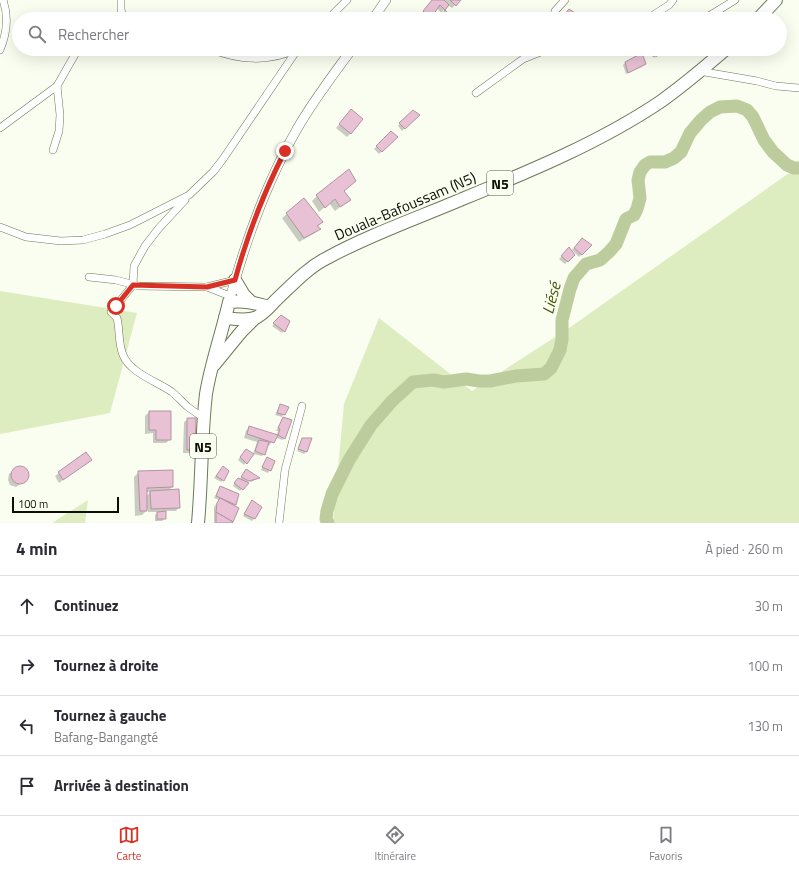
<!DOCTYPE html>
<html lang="fr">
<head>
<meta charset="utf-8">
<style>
  :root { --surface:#fff; --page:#f7f7f7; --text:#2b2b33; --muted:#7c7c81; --line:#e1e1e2; --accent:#d93025 }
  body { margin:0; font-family:"Titillium Web",sans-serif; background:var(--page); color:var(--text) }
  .scale { position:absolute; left:12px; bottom:10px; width:107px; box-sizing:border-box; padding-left:4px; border:2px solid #0b0f04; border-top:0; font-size:11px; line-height:14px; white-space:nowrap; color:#0b0f04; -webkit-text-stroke:3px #f9fef0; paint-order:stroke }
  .stop { position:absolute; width:12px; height:12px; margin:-9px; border:3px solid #d93025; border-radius:50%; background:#fff }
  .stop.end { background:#d93025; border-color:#fff; box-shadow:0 1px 4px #0008 }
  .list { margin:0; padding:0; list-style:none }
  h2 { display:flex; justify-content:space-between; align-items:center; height:52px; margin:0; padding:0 16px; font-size:17px }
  h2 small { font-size:13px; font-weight:400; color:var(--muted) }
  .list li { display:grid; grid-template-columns:26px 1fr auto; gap:12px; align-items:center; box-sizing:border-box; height:60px; padding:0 16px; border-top:1px solid var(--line) }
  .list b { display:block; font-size:15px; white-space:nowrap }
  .list p { margin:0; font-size:13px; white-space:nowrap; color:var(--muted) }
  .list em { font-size:13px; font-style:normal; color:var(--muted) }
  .icon { flex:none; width:22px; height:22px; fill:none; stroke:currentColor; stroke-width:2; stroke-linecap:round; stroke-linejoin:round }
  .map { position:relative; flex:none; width:799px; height:523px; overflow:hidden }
  .search { position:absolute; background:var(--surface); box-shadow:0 4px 16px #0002; left:12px; right:12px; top:12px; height:44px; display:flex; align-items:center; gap:10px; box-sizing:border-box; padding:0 14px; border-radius:22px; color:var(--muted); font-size:15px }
  .sheet { height:292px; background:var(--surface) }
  nav { display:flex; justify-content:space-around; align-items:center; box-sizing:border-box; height:56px; border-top:1px solid var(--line); background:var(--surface); font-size:11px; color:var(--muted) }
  nav a { display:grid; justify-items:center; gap:2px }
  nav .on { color:var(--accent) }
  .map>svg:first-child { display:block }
  .green { fill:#deedbf }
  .shadow { fill:#0003; fill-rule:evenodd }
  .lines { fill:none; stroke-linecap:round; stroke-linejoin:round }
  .river { stroke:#bdcc9c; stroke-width:13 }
  .building { fill:#e8c2d4; stroke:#b592a3 }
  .minor-casing { stroke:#6e7859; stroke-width:8 }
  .tertiary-casing { stroke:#6e7859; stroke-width:10 }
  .trunk-casing { stroke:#6e7859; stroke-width:14 }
  .minor { stroke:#fff; stroke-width:7 }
  .tertiary { stroke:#fff; stroke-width:9 }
  .trunk { stroke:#fff; stroke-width:12 }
  .route { stroke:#d93025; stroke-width:5 }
  .labels { text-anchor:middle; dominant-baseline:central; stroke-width:3.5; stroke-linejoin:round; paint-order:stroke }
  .shield { fill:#f9fef0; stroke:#52574b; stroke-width:1 }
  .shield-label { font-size:14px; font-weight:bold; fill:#0b0f04 }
  .street-label { font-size:15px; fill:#0b0f04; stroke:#f9fef0 }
  .water-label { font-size:16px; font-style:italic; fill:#47580e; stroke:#f9fef0 }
</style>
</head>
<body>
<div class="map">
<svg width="799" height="523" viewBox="0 0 799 523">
  <rect width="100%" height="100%" fill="#f9fef0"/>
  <g class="green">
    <path d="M799 166V523H333L344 404 379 318 472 391 569 328Z"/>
    <path d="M0 291 137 313 110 413 0 434Z"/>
    <path d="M88 500 85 523H52Z"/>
  </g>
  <g class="shadow">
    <path d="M432 0H460L452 8 448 5 441 13 437 8 428 19H425L420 15Z"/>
    <path d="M625 63 643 66 626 74 623 65Z"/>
    <path d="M348 114 351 133 347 137 336 128Z"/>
    <path d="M416 117 402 131 398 126 400 123Z"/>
    <path d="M391 132 397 137 379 154 374 149Z"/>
    <path d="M343 191 349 200 335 211 329 203 319 212 312 201 317 196Z"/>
    <path d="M287 214 321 222 317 227 319 229 315 233 299 242 282 218Z"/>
    <path d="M582 239 591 246 579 257 572 250Z"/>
    <path d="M569 249 573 255 565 264 559 259Z"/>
    <path d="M281 316 284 331 282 333 272 326Z"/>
    <path d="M280 405 287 407 282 417 275 415Z"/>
    <path d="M149 412 170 439 166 443H153V433L145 434V416Z"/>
    <path d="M283 418 285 438 282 440 275 437 269 446 267 445 264 454 262 456 253 454 257 442 244 438 246 431 249 427 277 435 278 431H276Z"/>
    <path d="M188 419 194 450 191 453H183L184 422Z"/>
    <path d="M303 439 306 452 304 454 297 451Z"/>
    <path d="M244 452 253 455 244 465 238 460Z"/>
    <path d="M86 453 90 460 59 483 55 476Z"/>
    <path d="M267 458 274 462 268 473 261 470Z"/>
    <path d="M18 467 24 468 27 473 26 480 16 487 10 485 8 480 9 474Z"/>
    <path d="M221 469 223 480 221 482 214 478Z"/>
    <path d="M139 472 172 487 168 491 179 507 176 511H165V518L162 521H155V515L158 512H148V509L142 515 135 516 134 477ZM146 492H150L146 497Z"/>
    <path d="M244 472 259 478 251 482 249 481 246 483 240 491 233 486 236 481 240 479Z"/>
    <path d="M220 487 235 504 233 506 231 523H214V507L219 500 214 498Z"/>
    <path d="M250 503 261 507 252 521 243 516Z"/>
  </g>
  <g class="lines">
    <path class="river" d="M328 523 326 519 327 511 332 494 349 460 371 425 392 401 413 382 433 380 444 382 466 379 479 381H490L516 376 544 374 551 368 560 350 562 339V320L570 289 574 278 586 264 600 260 609 252 616 244 626 219 634 215 637 209 640 198 638 180 640 172 645 165 650 162H665L674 158 681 152 690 133 701 120 710 112 720 107 737 106 747 110 753 117 764 140 773 152 787 165 794 168H799"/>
  </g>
  <g class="building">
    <path d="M432 0H444L449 5 445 10 440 5 431 18 423 11Z"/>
    <path d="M450 0H461L456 6Z"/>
    <path d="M569 9 580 16 578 19H561Z"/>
    <path d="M445 10 451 16 448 19H440Z"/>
    <path d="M642 53 646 64 628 73 625 62Z"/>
    <path d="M351 109 363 119 351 134 339 124Z"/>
    <path d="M413 110 420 115 405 129 399 123Z"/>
    <path d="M391 131 398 137 382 152 376 146Z"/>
    <path d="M349 169 356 181 344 191 351 200 340 207 335 199 325 208 316 195Z"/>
    <path d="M304 198 323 222 317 226 321 229 304 238 286 213Z"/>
    <path d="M582 238 592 245 582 255 574 248Z"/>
    <path d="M569 247 575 255 568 262 561 256Z"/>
    <path d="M281 315 290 321 285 332 273 323Z"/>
    <path d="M280 404 289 407 285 415 277 413Z"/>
    <path d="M149 411H171V440H156V430H149Z"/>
    <path d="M283 417 292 420 285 439 278 435 280 429 278 428Z"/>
    <path d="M187 418H196L195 450H187Z"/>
    <path d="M249 426 278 435 274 443 247 434Z"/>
    <path d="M302 438H312L307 452 298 449Z"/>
    <path d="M259 440 269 442 265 455 255 451Z"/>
    <path d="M246 449 254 454 247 464 240 457Z"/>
    <path d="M86 452 92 460 63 480 58 472Z"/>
    <path d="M267 457 275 461 271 471 262 467Z"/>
    <path d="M223 466 229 471 224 481 216 476Z"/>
    <circle cx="20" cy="475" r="9"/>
    <path d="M246 469 260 478 249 481 241 477Z"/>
    <path d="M173 470V487L147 488V511H140L138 471Z"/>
    <path d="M238 478 249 483 243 490 234 483Z"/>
    <path d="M220 486 239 494 236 505 216 496Z"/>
    <path d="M179 489 180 508 151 509 150 491Z"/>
    <path d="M220 498 239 508 233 522 216 512 217 503Z"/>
    <path d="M252 500 262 507 255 519 244 514Z"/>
    <path d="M166 511V519H157V512Z"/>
    <path d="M216 512 233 522 232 523H216Z"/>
  </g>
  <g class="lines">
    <g class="minor-casing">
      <g id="minor">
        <path d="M121 0V9L123 19"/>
        <path d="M555 11 565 0"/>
        <path d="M328 19 347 0"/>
        <path d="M647 19 669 5 673 0"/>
        <path d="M704 19 735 0"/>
        <path d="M211 49C241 61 268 62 298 49"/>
        <path d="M0 50C7 33 9 17 3 0"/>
        <path d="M655 53 661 49"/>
        <path d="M699 71 757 81 776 86 799 88"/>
        <path d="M476 93 523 59 548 49"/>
        <path d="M0 128 57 86"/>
        <path d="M53 150 59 131 60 115 57 86 78 49"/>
        <path d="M185 200 159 228 145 246 134 266 133 285 111 312 117 318C120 330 118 343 123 355 130 373 158 382 172 392 178 397 183 403 188 407 193 411 198 414 204 418"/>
        <path d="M0 227 26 237 61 241 83 240 105 234 130 225 189 195 213 172 223 159 297 50"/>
        <path d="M89 277 116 280 139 286 207 287 230 296"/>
        <path d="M207 287 235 280"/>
        <path d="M279 523 285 470 302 406"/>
      </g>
    </g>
    <g class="tertiary-casing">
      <g id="tertiary">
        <path d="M373 19 386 0"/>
        <path d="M229 302C245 242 266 183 297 129 313 101 333 75 352 49"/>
      </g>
    </g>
    <g class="trunk-casing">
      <g id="trunk">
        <path d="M758 19 776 0"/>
        <path d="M235 280 244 295 251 302"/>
        <path d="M225 318C234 319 246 321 255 318 263 315 270 306 276 300 292 285 307 268 327 258 369 235 415 219 460 200 528 172 599 143 660 102 683 86 705 67 726 49"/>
        <path d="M214 365 241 332 255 318"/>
        <path d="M198 523C202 480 201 437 206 394 211 363 222 333 229 302 243 300 255 303 269 307"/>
      </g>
    </g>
    <use href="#minor" class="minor"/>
    <use href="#tertiary" class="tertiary"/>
    <use href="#trunk" class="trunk"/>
  </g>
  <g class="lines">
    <path class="route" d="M116 306 133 285 207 287 235 280C247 236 264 192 285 151"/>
  </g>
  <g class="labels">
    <g class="shield">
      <rect x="487" y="171" width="26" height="24" rx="3"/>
      <rect x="190" y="434" width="26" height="24" rx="3"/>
    </g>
    <g class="shield-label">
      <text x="500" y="183">N5</text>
      <text x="203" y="446">N5</text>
    </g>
    <g class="street-label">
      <text transform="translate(405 206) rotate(-23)">Douala-Bafoussam (N5)</text>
    </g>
    <g class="water-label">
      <text transform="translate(551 298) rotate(-75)">Liésé</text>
    </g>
  </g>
</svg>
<div class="scale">100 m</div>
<div class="stop" style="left:116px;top:306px"></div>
<div class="stop end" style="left:285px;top:151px"></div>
<div class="search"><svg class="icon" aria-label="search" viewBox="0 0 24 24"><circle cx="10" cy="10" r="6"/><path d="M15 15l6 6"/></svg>Rechercher</div>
</div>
<section class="sheet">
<h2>4 min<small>À pied · 260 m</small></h2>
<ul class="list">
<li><svg class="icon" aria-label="ahead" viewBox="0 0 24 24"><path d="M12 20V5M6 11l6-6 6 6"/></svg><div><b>Continuez</b></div><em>30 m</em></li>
<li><svg class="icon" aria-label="right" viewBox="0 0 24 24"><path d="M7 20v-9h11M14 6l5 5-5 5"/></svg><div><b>Tournez à droite</b></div><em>100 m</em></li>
<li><svg class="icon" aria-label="left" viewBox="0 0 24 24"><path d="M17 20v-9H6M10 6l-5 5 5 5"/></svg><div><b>Tournez à gauche</b><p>Bafang-Bangangté</p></div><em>130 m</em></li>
<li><svg class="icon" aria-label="arrive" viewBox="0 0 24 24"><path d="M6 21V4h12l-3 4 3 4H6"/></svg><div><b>Arrivée à destination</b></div></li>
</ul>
</section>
<nav>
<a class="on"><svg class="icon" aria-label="map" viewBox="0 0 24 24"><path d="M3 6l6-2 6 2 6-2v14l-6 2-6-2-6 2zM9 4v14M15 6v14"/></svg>Carte</a>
<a><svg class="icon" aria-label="directions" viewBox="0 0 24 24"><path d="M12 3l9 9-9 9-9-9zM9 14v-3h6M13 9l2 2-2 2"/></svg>Itinéraire</a>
<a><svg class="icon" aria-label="saved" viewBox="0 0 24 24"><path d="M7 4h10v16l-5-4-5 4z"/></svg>Favoris</a>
</nav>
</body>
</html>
